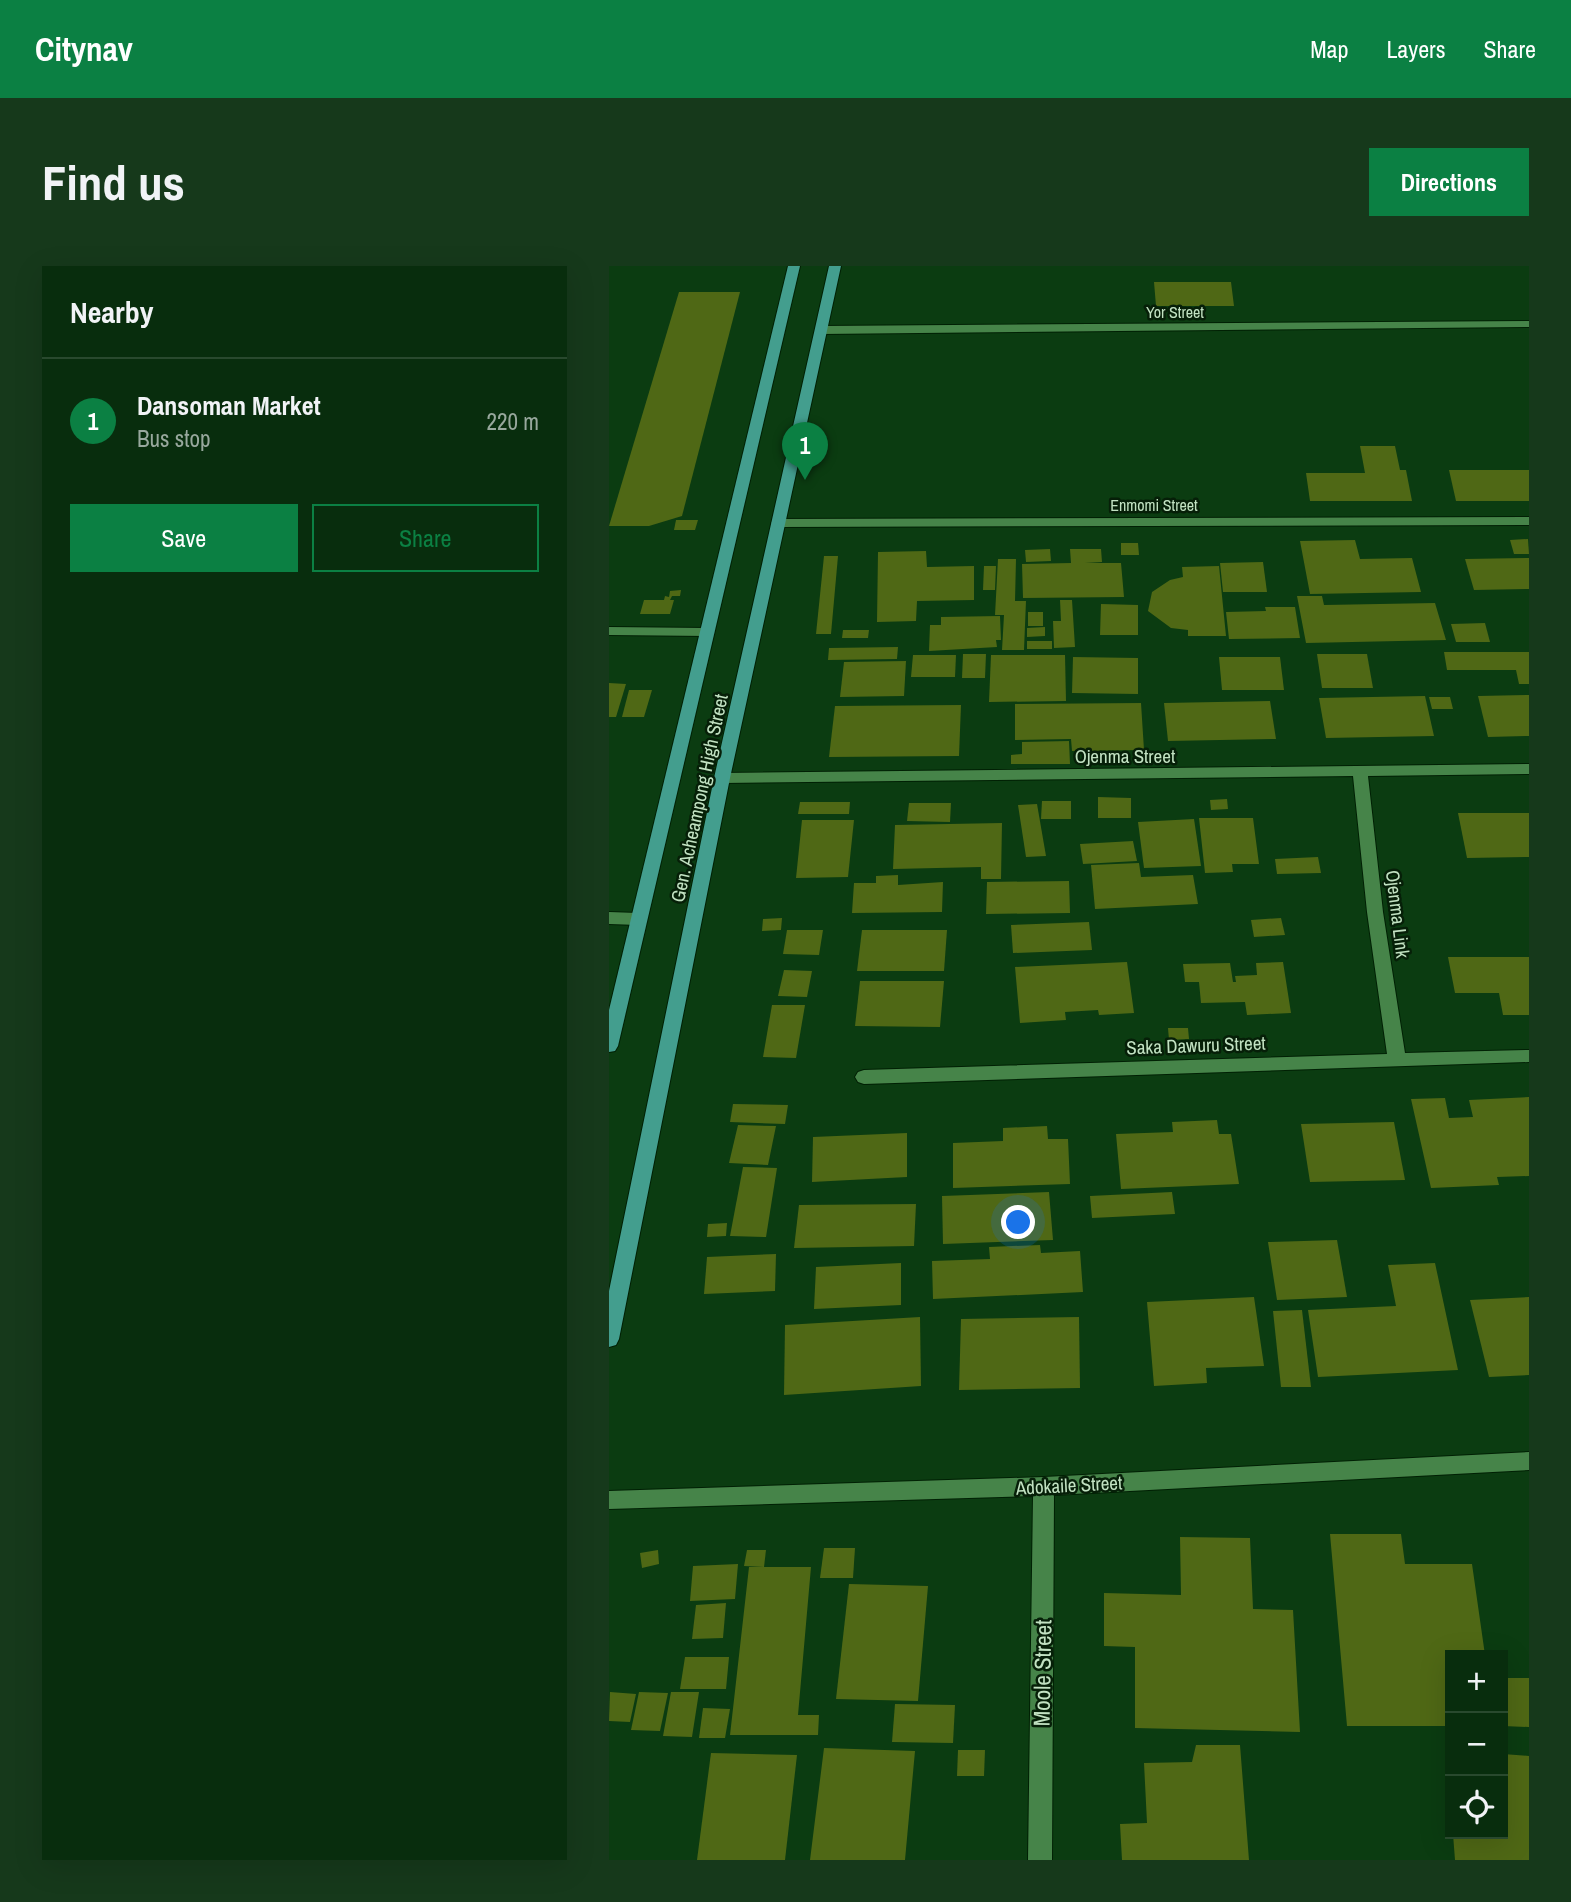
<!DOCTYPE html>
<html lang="en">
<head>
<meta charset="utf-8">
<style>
  :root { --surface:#082d0d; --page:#16391b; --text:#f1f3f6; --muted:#98a89d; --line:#29492e; --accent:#0b8043 }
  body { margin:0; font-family:"Archivo Narrow",sans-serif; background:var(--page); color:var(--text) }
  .controls { position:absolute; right:21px; bottom:21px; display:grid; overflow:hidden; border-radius:0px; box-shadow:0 7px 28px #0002 }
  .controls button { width:63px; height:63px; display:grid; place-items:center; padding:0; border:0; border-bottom:2px solid var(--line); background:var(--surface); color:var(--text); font:35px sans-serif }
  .you { position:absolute; left:410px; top:957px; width:24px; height:24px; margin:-18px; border:5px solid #fff; border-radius:50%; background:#1a73e8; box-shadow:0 0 0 10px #1a73e833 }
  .badge { display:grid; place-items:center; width:46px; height:46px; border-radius:50%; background:var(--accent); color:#fff; font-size:23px; font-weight:700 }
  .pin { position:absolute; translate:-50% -58px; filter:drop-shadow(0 2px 4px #0008) }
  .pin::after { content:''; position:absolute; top:37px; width:24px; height:21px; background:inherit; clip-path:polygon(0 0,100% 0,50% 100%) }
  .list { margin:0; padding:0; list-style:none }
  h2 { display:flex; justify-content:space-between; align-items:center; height:91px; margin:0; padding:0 28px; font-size:30px }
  h2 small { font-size:23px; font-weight:400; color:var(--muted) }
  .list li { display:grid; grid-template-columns:46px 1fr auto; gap:21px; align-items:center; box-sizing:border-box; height:126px; padding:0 28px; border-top:2px solid var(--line) }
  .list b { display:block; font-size:26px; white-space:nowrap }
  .list p { margin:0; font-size:23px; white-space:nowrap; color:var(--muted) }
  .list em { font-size:23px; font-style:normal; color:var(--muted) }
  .actions { display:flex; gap:14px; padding:21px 28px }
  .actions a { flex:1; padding:16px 0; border:2px solid var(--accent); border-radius:0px; text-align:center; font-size:24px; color:var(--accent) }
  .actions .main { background:var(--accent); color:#fff }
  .icon { flex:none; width:38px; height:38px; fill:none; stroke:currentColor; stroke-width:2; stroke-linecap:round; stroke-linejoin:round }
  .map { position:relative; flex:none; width:920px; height:1594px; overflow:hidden; border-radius:0px }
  header { display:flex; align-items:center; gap:42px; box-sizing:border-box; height:98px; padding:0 35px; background:var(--accent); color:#fff }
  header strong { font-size:33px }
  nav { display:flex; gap:38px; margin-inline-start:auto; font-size:24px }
  .intro { display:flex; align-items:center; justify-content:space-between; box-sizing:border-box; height:168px; padding:0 42px }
  h1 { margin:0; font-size:49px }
  .button { padding:18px 32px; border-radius:0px; background:var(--accent); color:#fff; font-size:24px; font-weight:700 }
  main { display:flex; gap:42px; padding:0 42px }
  aside { flex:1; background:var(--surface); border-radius:0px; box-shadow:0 7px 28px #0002 }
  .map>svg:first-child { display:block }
  .building { fill:#4f6815 }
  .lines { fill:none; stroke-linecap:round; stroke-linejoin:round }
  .minor-casing { stroke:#012004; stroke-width:2 }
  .major-casing { stroke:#012004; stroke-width:2 }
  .minor { fill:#468449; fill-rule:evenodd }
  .major { fill:#439e8e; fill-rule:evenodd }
  .labels { text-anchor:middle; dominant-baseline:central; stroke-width:5; stroke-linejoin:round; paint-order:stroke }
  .far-street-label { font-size:16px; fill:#c2e2c2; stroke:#061f08 }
  .street-label { font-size:19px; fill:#c2e2c2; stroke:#061f08 }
  .near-street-label { font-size:23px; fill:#c2e2c2; stroke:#061f08 }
</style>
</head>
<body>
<header>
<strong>Citynav</strong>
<nav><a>Map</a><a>Layers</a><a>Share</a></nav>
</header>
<div class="intro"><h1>Find us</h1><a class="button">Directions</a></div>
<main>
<aside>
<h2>Nearby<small></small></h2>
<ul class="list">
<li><span class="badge">1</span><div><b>Dansoman Market</b><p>Bus stop</p></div><em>220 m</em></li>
</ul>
<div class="actions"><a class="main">Save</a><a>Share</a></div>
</aside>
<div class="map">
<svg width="920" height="1594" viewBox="0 0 920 1594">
  <rect width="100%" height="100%" fill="#0b3c11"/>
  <g class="building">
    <path d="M545 16H622L625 40H547Z"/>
    <path d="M70 26H131L73 250 40 260H0Z"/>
    <path d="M751 180H786L791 204H797L803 235H701L697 207H756Z"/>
    <path d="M840 204H920V235H847Z"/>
    <path d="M67 254H89L86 264H65Z"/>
    <path d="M919 273 920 288H905L901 274Z"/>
    <path d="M746 274 751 293 803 292 812 326 701 328 691 275Z"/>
    <path d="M512 277H529L530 289H512Z"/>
    <path d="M441 283 442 295 417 296 416 284Z"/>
    <path d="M461 283H492L493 296 476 297H512L515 331 414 332 413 298 462 297Z"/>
    <path d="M317 285 318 301 365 300V334L308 335 307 355 268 356 269 286Z"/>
    <path d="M215 290H229L222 368H207Z"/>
    <path d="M920 292V323L865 324 856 293Z"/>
    <path d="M389 293H407L406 335H417L415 384H393L395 349H386Z"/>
    <path d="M654 296 658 326H614L611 297Z"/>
    <path d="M375 300H387L386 324H374Z"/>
    <path d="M610 300 617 370H579V364L562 362 539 345 543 326 561 314 574 311 573 301Z"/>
    <path d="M72 324 71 330H63L61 334H65L61 348H31L35 334H55L56 330 60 331 61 325Z"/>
    <path d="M688 330H713L715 339 826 337 837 374 697 377Z"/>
    <path d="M451 334H463L466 381 445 382 444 355H452Z"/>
    <path d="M492 338 529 339V369H491Z"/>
    <path d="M656 341H686L691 372 620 373 617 346 657 345Z"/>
    <rect x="419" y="346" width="15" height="14"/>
    <path d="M391 350 392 374H387L388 381 320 385 321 359H332V351Z"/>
    <path d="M876 357 881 376H847L842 358Z"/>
    <path d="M436 361V370L418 371V362Z"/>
    <path d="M234 364H260L259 372H233Z"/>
    <rect x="418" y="375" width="25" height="8"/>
    <path d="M289 381 288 393 219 394 220 382Z"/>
    <path d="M835 386H920V418H910L907 404H838Z"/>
    <path d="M354 388H377L376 412H353Z"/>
    <path d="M708 388H758L764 422H713Z"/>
    <path d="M304 389H347L346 411H302Z"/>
    <path d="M382 389H456L457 435 380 436Z"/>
    <path d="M464 391 529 392V428L463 427Z"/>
    <path d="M610 391H671L675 424H613Z"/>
    <path d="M297 395 295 430 231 431 235 396Z"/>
    <path d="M0 417 17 418 7 451H0Z"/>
    <path d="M20 424H43L35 451H13Z"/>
    <path d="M920 429V470L879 471 869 430Z"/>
    <path d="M816 430 825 470 717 472 710 432Z"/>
    <path d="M820 431H841L844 443H823Z"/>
    <path d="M661 435 667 473 559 475 555 437Z"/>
    <path d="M532 437 535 484 463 485 462 473 406 474V438Z"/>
    <path d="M352 439 350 490 220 491 226 440Z"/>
    <path d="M460 475 461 498H402V489L413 488V476Z"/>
    <path d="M489 531 522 532V552H489Z"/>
    <path d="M618 533 619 543 602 544 601 534Z"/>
    <path d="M433 535H462V553H432Z"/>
    <path d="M191 536H241L240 548H189Z"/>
    <path d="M300 537H342L341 556 298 555Z"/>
    <path d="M428 538 437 590 417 591 409 539Z"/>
    <path d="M849 547H920V591L858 592Z"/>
    <path d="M590 552H644L650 598H623L624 606 596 607Z"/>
    <path d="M585 553 592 600 535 602 529 556Z"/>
    <path d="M193 554H245L239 611 187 612Z"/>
    <path d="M393 557 392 613H372V601L284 603 286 559Z"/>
    <path d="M524 575 528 595 474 598 471 578Z"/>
    <path d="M709 591 712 607 668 608 666 593Z"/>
    <path d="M530 597 532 611 584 609 589 638 486 643 482 599Z"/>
    <path d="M289 609V619L334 616 333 646 243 647 245 617H267V610Z"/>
    <path d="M460 615 461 647 377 648 378 616Z"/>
    <path d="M173 652 172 664 153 665 154 653Z"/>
    <path d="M672 652 676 669 645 671 642 654Z"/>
    <path d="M480 656 483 684 404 687 402 659Z"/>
    <path d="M178 664H214L210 689 174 688Z"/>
    <path d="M253 664H338L335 705H248Z"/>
    <path d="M839 691H920V749H894L890 727H846Z"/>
    <path d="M518 696 525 747 490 749 489 744 456 746 457 754 411 757 406 701Z"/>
    <path d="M674 696 682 747 638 749 636 736 592 737 590 716H576L574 698 621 697 624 716H627L626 710 648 709 647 697Z"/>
    <path d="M175 704 203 705 198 731 169 730Z"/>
    <path d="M251 715H335L331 761 246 760Z"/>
    <path d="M163 739H196L187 792 154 791Z"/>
    <path d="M559 762H579L580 773 560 774Z"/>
    <path d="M920 831V910L888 911 890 919 822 922 802 833 836 832 840 852 864 851 860 834Z"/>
    <path d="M124 838 179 839 176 858 121 856Z"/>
    <path d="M608 854 610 868H622L630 918 512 923 507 868 564 866 563 856Z"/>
    <path d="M785 856 796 914 701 916 692 858Z"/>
    <path d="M129 859 167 860 159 899 120 897Z"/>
    <path d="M438 860 439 873H459L461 918 344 922V877L394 875V862Z"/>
    <path d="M298 867V911L203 916 204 871Z"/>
    <path d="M134 901 168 902 157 971 121 970Z"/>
    <path d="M440 926 444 974 334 978 333 930Z"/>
    <path d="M563 926 566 948 483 952 481 930Z"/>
    <path d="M307 938 305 980 185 982 190 939Z"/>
    <path d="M118 957 117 970 98 971 99 958Z"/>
    <path d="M728 974 738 1031 668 1034 659 976Z"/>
    <path d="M431 979 432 987 471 985 474 1026 324 1033 323 995 381 993 380 981Z"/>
    <path d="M167 988 166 1025 95 1028 98 991Z"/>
    <path d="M292 997V1039L205 1043 207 1001Z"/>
    <path d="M826 997 849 1104 709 1111 699 1044 787 1040 779 999Z"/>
    <path d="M645 1031 655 1100 597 1102 598 1117 545 1120 538 1036Z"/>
    <path d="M920 1031V1109L880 1111 861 1034Z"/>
    <path d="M693 1044 702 1121H672L664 1045Z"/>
    <path d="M311 1051 312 1120 175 1129 176 1059Z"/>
    <path d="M470 1051 471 1122 350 1124 352 1053Z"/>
    <path d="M721 1268H792L796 1298H863L876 1389H841V1460H738Z"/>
    <path d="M571 1271 641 1272 644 1343 684 1344 691 1466 526 1462V1381L495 1380V1327L572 1329Z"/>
    <path d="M215 1282H246L244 1312H211Z"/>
    <path d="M49 1284 50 1298 33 1302 31 1287Z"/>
    <path d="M138 1284H157L155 1301 135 1300Z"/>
    <path d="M129 1298 126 1333 81 1335 84 1300Z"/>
    <path d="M140 1301H202L189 1449H210L209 1469H121Z"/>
    <path d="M240 1318 319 1320 309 1435 227 1433Z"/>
    <path d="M117 1337 114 1372 83 1373 87 1339Z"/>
    <path d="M76 1391H120L117 1423H71Z"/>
    <path d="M894 1412H920V1461L894 1460Z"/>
    <path d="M1 1426 27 1428 21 1456 0 1455Z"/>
    <path d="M30 1426 59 1427 51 1465 22 1464Z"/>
    <path d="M62 1426H90L83 1471 54 1470Z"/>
    <path d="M286 1438 346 1439 344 1477 283 1476Z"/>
    <path d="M94 1442 121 1443 116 1472H90Z"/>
    <path d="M587 1479H631L640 1594H513L511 1558 538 1557 535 1497 583 1496Z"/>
    <path d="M215 1482 306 1485 296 1594H201Z"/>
    <path d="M349 1484H376L375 1510H348Z"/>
    <path d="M102 1487 188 1489 176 1594H88Z"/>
    <path d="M894 1488 920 1490V1594H846L844 1568H894Z"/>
  </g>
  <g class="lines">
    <g class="minor-casing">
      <g id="minor">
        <path d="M920 55V61L212 68 206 64 212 60Z"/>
        <path d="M920 251V259L169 261 162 257 169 253Z"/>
        <path d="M0 361 98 362 105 366 98 370 0 369Z"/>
        <path d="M920 498V508L759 510 774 646 796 787 920 784V796L255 818 249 816 246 811 249 806 255 804 778 788 758 646 744 510 113 517 105 512 113 507Z"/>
        <path d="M0 646 29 647 37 653 29 659 0 658Z"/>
        <path d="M920 1186V1204L445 1229 443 1594H419L424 1230 0 1243V1225L435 1211Z"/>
      </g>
    </g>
    <g class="major-casing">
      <g id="major">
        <path d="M179 0H191L9 780 6 785 0 786V744Z"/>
        <path d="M220 0H232L121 512 10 1073 7 1079 0 1081V1025L105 512Z"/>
      </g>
    </g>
    <use href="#minor" class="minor"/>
    <use href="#major" class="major"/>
  </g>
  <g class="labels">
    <g class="far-street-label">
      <text x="566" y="46">Yor Street</text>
      <text x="545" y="239">Enmomi Street</text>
    </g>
    <g class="street-label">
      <text x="516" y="490">Ojenma Street</text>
      <text transform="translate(90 532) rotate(-78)">Gen. Acheampong High Street</text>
      <text transform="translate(789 648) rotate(83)">Ojenma Link</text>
      <text transform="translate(587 779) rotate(-2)">Saka Dawuru Street</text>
      <text transform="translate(460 1219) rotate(-3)">Adokaile Street</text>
    </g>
    <g class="near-street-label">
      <text transform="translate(433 1407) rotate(-89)">Moole Street</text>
    </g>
  </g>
</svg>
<div class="controls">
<button>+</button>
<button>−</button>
<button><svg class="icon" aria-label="locate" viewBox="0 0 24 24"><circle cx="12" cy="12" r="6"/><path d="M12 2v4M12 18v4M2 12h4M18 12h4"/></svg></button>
</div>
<div class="you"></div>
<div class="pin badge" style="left:196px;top:214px">1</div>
</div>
</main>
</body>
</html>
